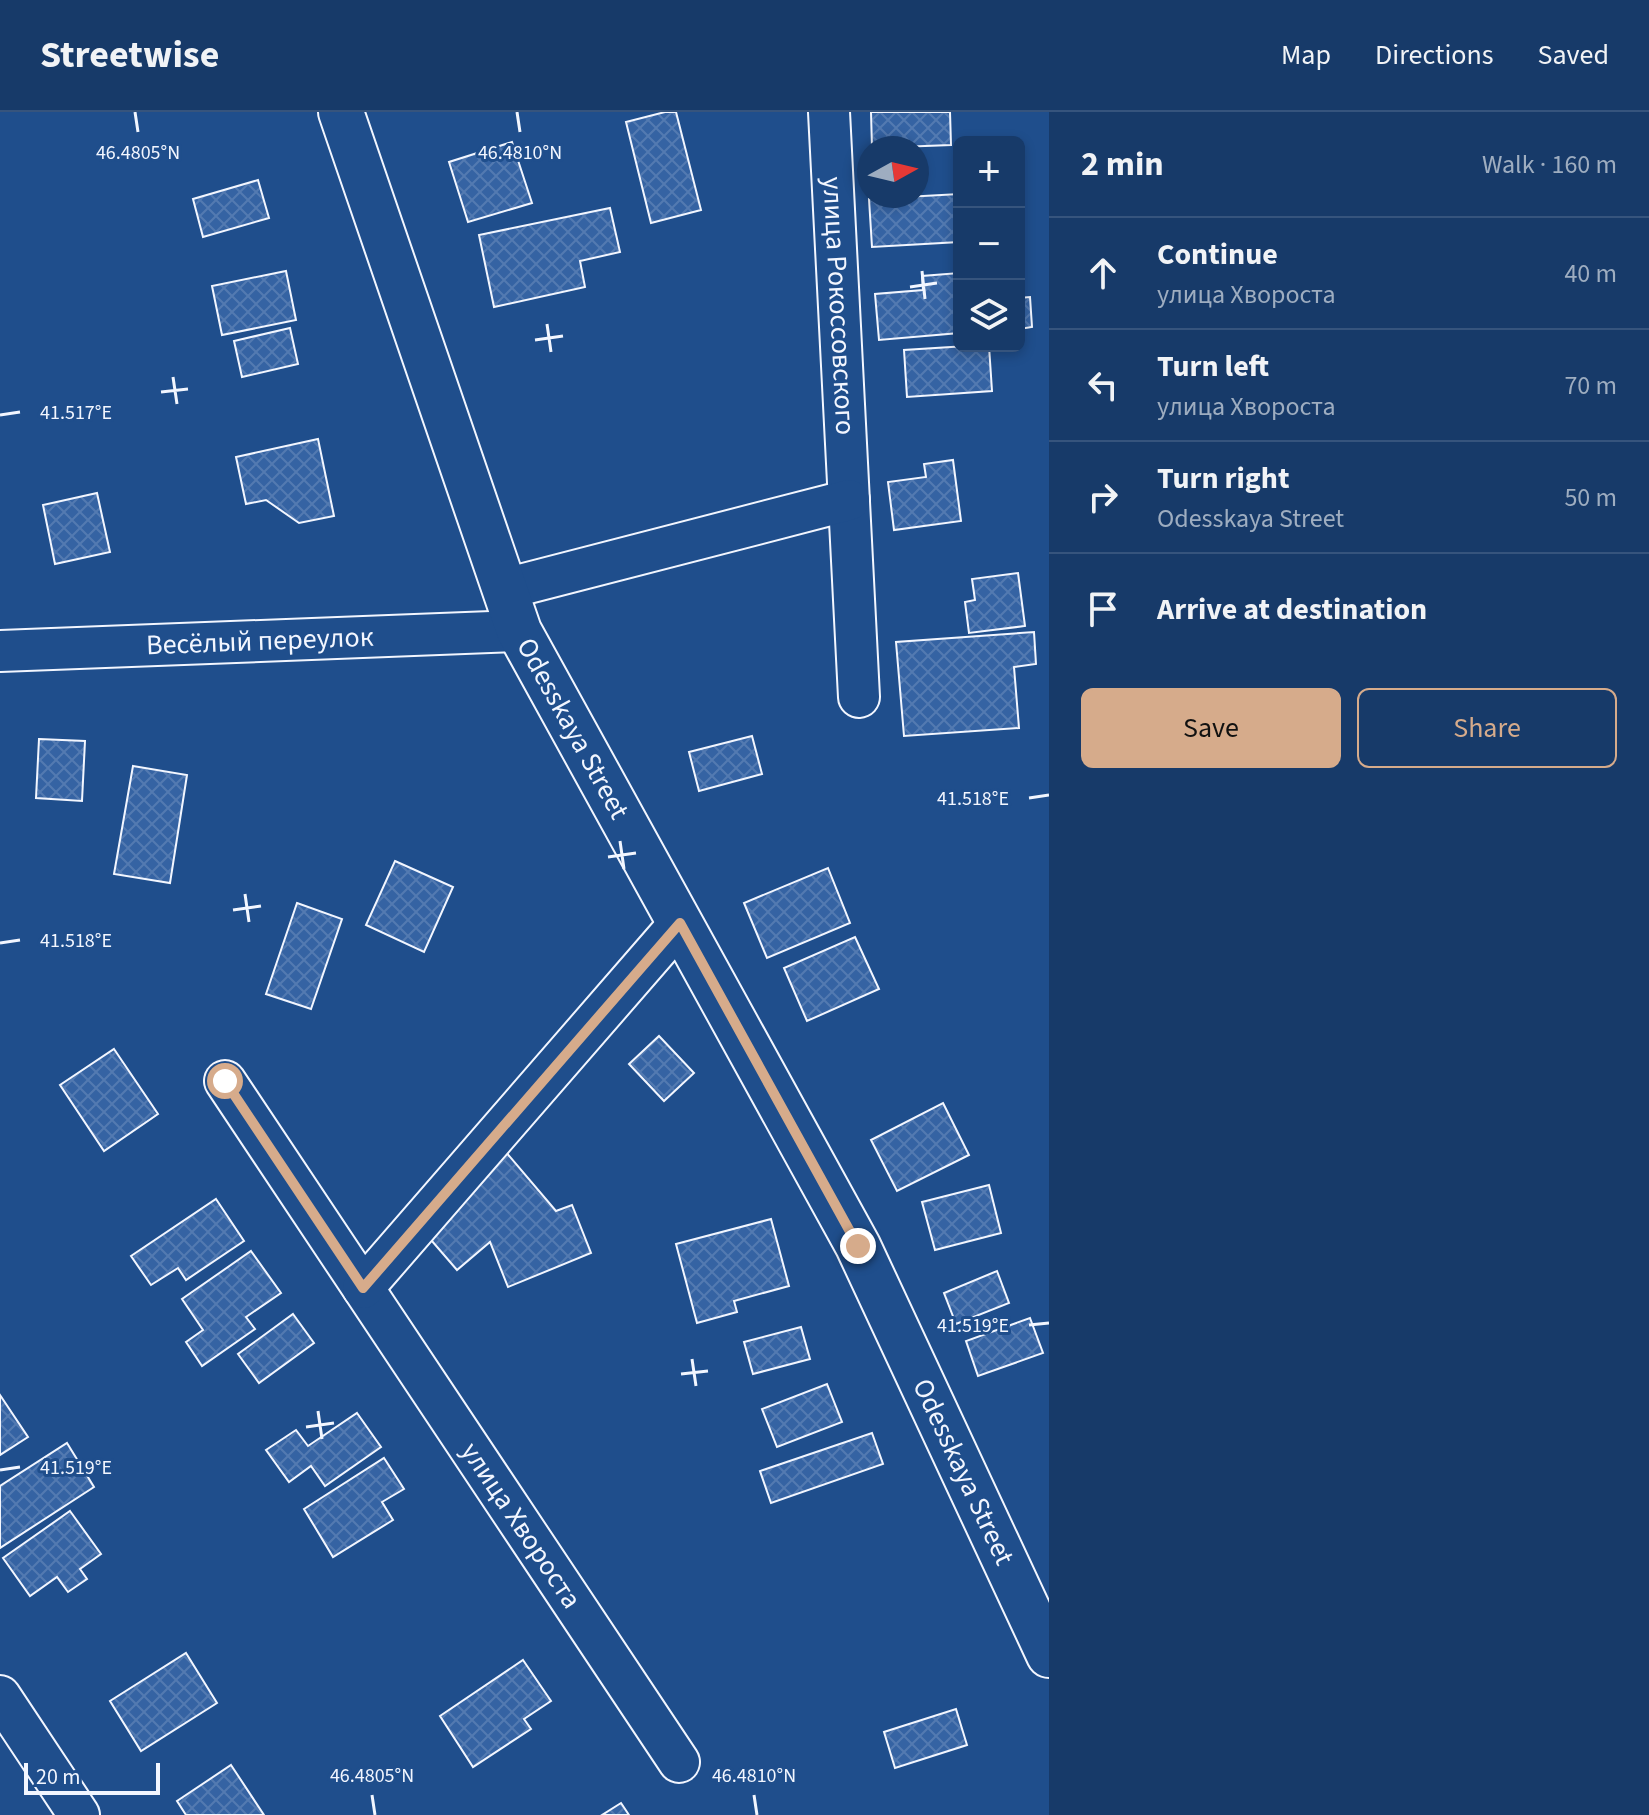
<!DOCTYPE html>
<html lang="en">
<head>
<meta charset="utf-8">
<style>
  :root { --surface:#173a69; --page:#244571; --text:#f1f3f6; --muted:#9eadc0; --line:#36547d; --accent:#d6ab8b }
  body { margin:0; font-family:"Source Sans 3",sans-serif; background:var(--page); color:var(--text) }
  .controls { position:absolute; right:24px; top:24px; display:grid; overflow:hidden; border-radius:12px; box-shadow:0 4px 12px #0003 }
  .controls button { width:72px; height:72px; display:grid; place-items:center; padding:0; border:0; border-bottom:2px solid var(--line); background:var(--surface); color:var(--text); font:40px sans-serif }
  .compass { position:absolute; left:857px; top:24px; width:72px; height:72px; border-radius:50%; background:var(--surface); box-shadow:0 4px 12px #0003; rotate:82deg }
  .scale { position:absolute; left:24px; bottom:20px; width:136px; box-sizing:border-box; padding-left:8px; border:4px solid #f2f6ff; border-top:0; font-size:22px; line-height:28px; white-space:nowrap; color:#f2f6ff; -webkit-text-stroke:6px #1f4e8c; paint-order:stroke }
  .stop { position:absolute; width:24px; height:24px; margin:-18px; border:6px solid #d6ab8b; border-radius:50%; background:#fff }
  .stop.end { background:#d6ab8b; border-color:#fff; box-shadow:0 2px 8px #0008 }
  .list { margin:0; padding:0; list-style:none }
  h2 { display:flex; justify-content:space-between; align-items:center; height:104px; margin:0; padding:0 32px; font-size:34px }
  h2 small { font-size:26px; font-weight:400; color:var(--muted) }
  .list li { display:grid; grid-template-columns:52px 1fr auto; gap:24px; align-items:center; box-sizing:border-box; height:112px; padding:0 32px; border-top:2px solid var(--line) }
  .list b { display:block; font-size:30px; white-space:nowrap }
  .list p { margin:0; font-size:26px; white-space:nowrap; color:var(--muted) }
  .list em { font-size:26px; font-style:normal; color:var(--muted) }
  .actions { display:flex; gap:16px; padding:24px 32px }
  .actions a { flex:1; padding:18px 0; border:2px solid var(--accent); border-radius:12px; text-align:center; font-size:28px; color:var(--accent) }
  .actions .main { background:var(--accent); color:#111 }
  .icon { flex:none; width:44px; height:44px; fill:none; stroke:currentColor; stroke-width:2; stroke-linecap:round; stroke-linejoin:round }
  .map { position:relative; flex:none; width:1049px; height:1703px; overflow:hidden }
  header { display:flex; align-items:center; gap:48px; box-sizing:border-box; height:112px; padding:0 40px; background:var(--surface); border-bottom:2px solid var(--line) }
  header strong { font-size:38px }
  nav { display:flex; gap:44px; margin-inline-start:auto; font-size:28px }
  main { display:flex }
  aside { flex:1; background:var(--surface) }
  .map>svg:first-child { display:block }
  .building { fill:url(#building-cross-hatch); stroke:#f2f6ff; stroke-width:2 }
  .lines { fill:none; stroke-linecap:round; stroke-linejoin:round }
  .street-casing { stroke:#f2f6ff; stroke-width:44 }
  .secondary-casing { stroke:#f2f6ff; stroke-width:48 }
  .street { stroke:#1f4e8c; stroke-width:40 }
  .secondary { stroke:#1f4e8c; stroke-width:44 }
  .route { stroke:#d6ab8b; stroke-width:10 }
  .ticks { fill:none; stroke:#f2f6ff; stroke-width:3 }
  .labels { text-anchor:middle; dominant-baseline:central; stroke-width:6; stroke-linejoin:round; paint-order:stroke }
  .street-label { font-size:28px; fill:#f2f6ff; stroke:#1f4e8c }
  .ticks-label { font-size:20px; text-anchor:middle; fill:#f2f6ff; stroke:#1f4e8c; stroke-width:6; stroke-linejoin:round; paint-order:stroke }
</style>
</head>
<body>
<header>
<strong>Streetwise</strong>
<nav><a>Map</a><a>Directions</a><a>Saved</a></nav>
</header>
<main>
<div class="map">
<svg width="1049" height="1703" viewBox="0 0 1049 1703">
  <defs>
    <pattern id="building-cross-hatch" width="8" height="8" patternUnits="userSpaceOnUse" patternTransform="scale(2)"><rect width="8" height="8" fill="#3563a3"/><path d="M0 0l8 8M0 8l8-8" fill="none" stroke="#537ab1"/></pattern>
  </defs>
  <rect width="100%" height="100%" fill="#1f4e8c"/>
  <g class="building">
    <path d="M665 0H676L701 98 651 111 626 10Z"/>
    <path d="M871 0H950L951 33 872 36Z"/>
    <path d="M512 30 532 91 468 110 449 50Z"/>
    <path d="M258 68 269 106 203 125 193 87Z"/>
    <path d="M959 82V130L872 135 869 87Z"/>
    <path d="M610 96 620 140 580 149 585 175 494 195 479 123Z"/>
    <path d="M286 159 296 208 222 223 212 174Z"/>
    <path d="M959 161V221L879 228 875 182 923 178 922 164Z"/>
    <path d="M1030 185 1032 215 1019 217V186Z"/>
    <path d="M290 216 298 252 242 265 234 229Z"/>
    <path d="M967 234H989L992 279 907 285 904 238Z"/>
    <path d="M318 327 334 404 299 411 266 388 246 392 236 345Z"/>
    <path d="M953 348 961 409 894 418 888 370 926 365 924 352Z"/>
    <path d="M97 381 110 440 55 452 43 393Z"/>
    <path d="M1018 461 1025 514 969 521 965 490 975 488 972 467Z"/>
    <path d="M1034 520 1036 552 1014 555 1019 616 904 624 896 530Z"/>
    <path d="M752 624 762 662 699 679 689 640Z"/>
    <path d="M39 627 85 629 82 689 36 686Z"/>
    <path d="M133 654 187 663 170 771 114 762Z"/>
    <path d="M395 749 453 775 424 840 366 813Z"/>
    <path d="M828 756 850 811 767 846 744 791Z"/>
    <path d="M297 791 342 807 311 897 266 882Z"/>
    <path d="M855 825 879 877 807 909 784 856Z"/>
    <path d="M659 924 694 961 664 989 629 952Z"/>
    <path d="M114 937 158 1002 104 1039 60 973Z"/>
    <path d="M943 991 969 1043 897 1079 871 1028Z"/>
    <path d="M505 1039 556 1099 572 1093 591 1141 508 1175 490 1130 457 1158 425 1121Z"/>
    <path d="M989 1073 1001 1121 935 1138 922 1090Z"/>
    <path d="M216 1087 244 1129 186 1168 178 1156 151 1173 131 1144Z"/>
    <path d="M771 1107 789 1174 734 1189 737 1200 697 1211 676 1132Z"/>
    <path d="M251 1139 281 1181 246 1205 255 1217 202 1254 186 1230 203 1218 182 1187Z"/>
    <path d="M997 1159 1009 1191 956 1212 944 1181Z"/>
    <path d="M293 1202 314 1231 259 1271 238 1242Z"/>
    <path d="M1030 1206 1043 1241 978 1264 966 1229Z"/>
    <path d="M801 1215 810 1247 753 1262 744 1230Z"/>
    <path d="M827 1272 842 1310 777 1335 762 1297Z"/>
    <path d="M0 1283 28 1325 0 1343Z"/>
    <path d="M357 1301 381 1335 325 1374 311 1354 289 1370 266 1338 296 1318 308 1334Z"/>
    <path d="M872 1321 883 1352 771 1391 760 1359Z"/>
    <path d="M67 1331 94 1375 0 1436V1374Z"/>
    <path d="M384 1346 404 1377 382 1390 393 1408 333 1445 304 1397Z"/>
    <path d="M70 1399 101 1442 80 1457 87 1467 68 1480 57 1465 30 1484 3 1446Z"/>
    <path d="M186 1541 217 1591 141 1639 110 1589Z"/>
    <path d="M523 1548 551 1589 524 1607 531 1617 473 1655 440 1604Z"/>
    <path d="M956 1597 967 1633 895 1656 884 1620Z"/>
    <path d="M231 1653 264 1703H186L177 1689Z"/>
    <path d="M621 1691 629 1703H602Z"/>
  </g>
  <g class="lines">
    <g class="street-casing">
      <g id="street">
        <path id="s1" d="M829 0 859 585"/>
        <path d="M505 477 849 388"/>
        <path id="s2" d="M0 539 519 519"/>
        <path id="s3" d="M225 969 679 1650"/>
        <path d="M363 1176 680 811"/>
        <path d="M0 1584 79 1703"/>
      </g>
    </g>
    <g class="secondary-casing">
      <g id="secondary">
        <path id="s4" d="M341 0 519 519 858 1134 1049 1543"/>
      </g>
    </g>
    <use href="#street" class="street"/>
    <use href="#secondary" class="secondary"/>
  </g>
  <g class="lines">
    <path class="route" d="M225 969 363 1176 680 811 858 1134"/>
  </g>
  <path class="ticks" d="M135 0 138 20M517 0 520 20M922 159 925 187M910 175 937 171M547 212 551 240M535 228 563 224M173 265 177 292M161 280 188 277M0 303 20 300M1029 686 1049 683M620 729 624 757M608 745 636 741M245 782 249 810M233 798 261 794M0 831 20 828M1029 1213 1049 1211M692 1247 696 1274M681 1262 708 1259M318 1299 322 1327M306 1315 334 1311M0 1358 20 1355M372 1683 375 1703M754 1683 757 1703"/>
  <g class="labels">
    <g class="street-label">
      <text stroke="none"><textPath href="#s1" startOffset="194">улица Рокоссовского</textPath></text>
      <text stroke="none"><textPath href="#s2" startOffset="260">Весёлый переулок</textPath></text>
      <text stroke="none"><textPath href="#s4" startOffset="660">Odesskaya Street</textPath></text>
      <text stroke="none"><textPath href="#s4" startOffset="1500">Odesskaya Street</textPath></text>
      <text stroke="none"><textPath href="#s3" startOffset="534">улица Хвороста</textPath></text>
    </g>
  </g>
  <g class="ticks-label">
    <text x="138" y="47">46.4805°N</text>
    <text x="520" y="47">46.4810°N</text>
    <text x="76" y="307">41.517°E</text>
    <text x="973" y="693">41.518°E</text>
    <text x="76" y="835">41.518°E</text>
    <text x="973" y="1220">41.519°E</text>
    <text x="76" y="1362">41.519°E</text>
    <text x="372" y="1670">46.4805°N</text>
    <text x="754" y="1670">46.4810°N</text>
  </g>
</svg>
<div class="controls">
<button>+</button>
<button>−</button>
<button><svg class="icon" aria-label="layers" viewBox="0 0 24 24"><path d="M12 4l9 5-9 5-9-5zM3 14l9 5 9-5"/></svg></button>
</div>
<svg class="compass" viewBox="-18 -18 36 36"><path d="M0-13l5 13h-10z" fill="#e53935"/><path d="M0 13l5-13h-10z" fill="#9eadc0"/></svg>
<div class="scale">20 m</div>
<div class="stop" style="left:225px;top:969px"></div>
<div class="stop end" style="left:858px;top:1134px"></div>
</div>
<aside>
<h2>2 min<small>Walk · 160 m</small></h2>
<ul class="list">
<li><svg class="icon" aria-label="ahead" viewBox="0 0 24 24"><path d="M12 20V5M6 11l6-6 6 6"/></svg><div><b>Continue</b><p>улица Хвороста</p></div><em>40 m</em></li>
<li><svg class="icon" aria-label="left" viewBox="0 0 24 24"><path d="M17 20v-9H6M10 6l-5 5 5 5"/></svg><div><b>Turn left</b><p>улица Хвороста</p></div><em>70 m</em></li>
<li><svg class="icon" aria-label="right" viewBox="0 0 24 24"><path d="M7 20v-9h11M14 6l5 5-5 5"/></svg><div><b>Turn right</b><p>Odesskaya Street</p></div><em>50 m</em></li>
<li><svg class="icon" aria-label="arrive" viewBox="0 0 24 24"><path d="M6 21V4h12l-3 4 3 4H6"/></svg><div><b>Arrive at destination</b></div></li>
</ul>
<div class="actions"><a class="main">Save</a><a>Share</a></div>
</aside>
</main>
</body>
</html>
